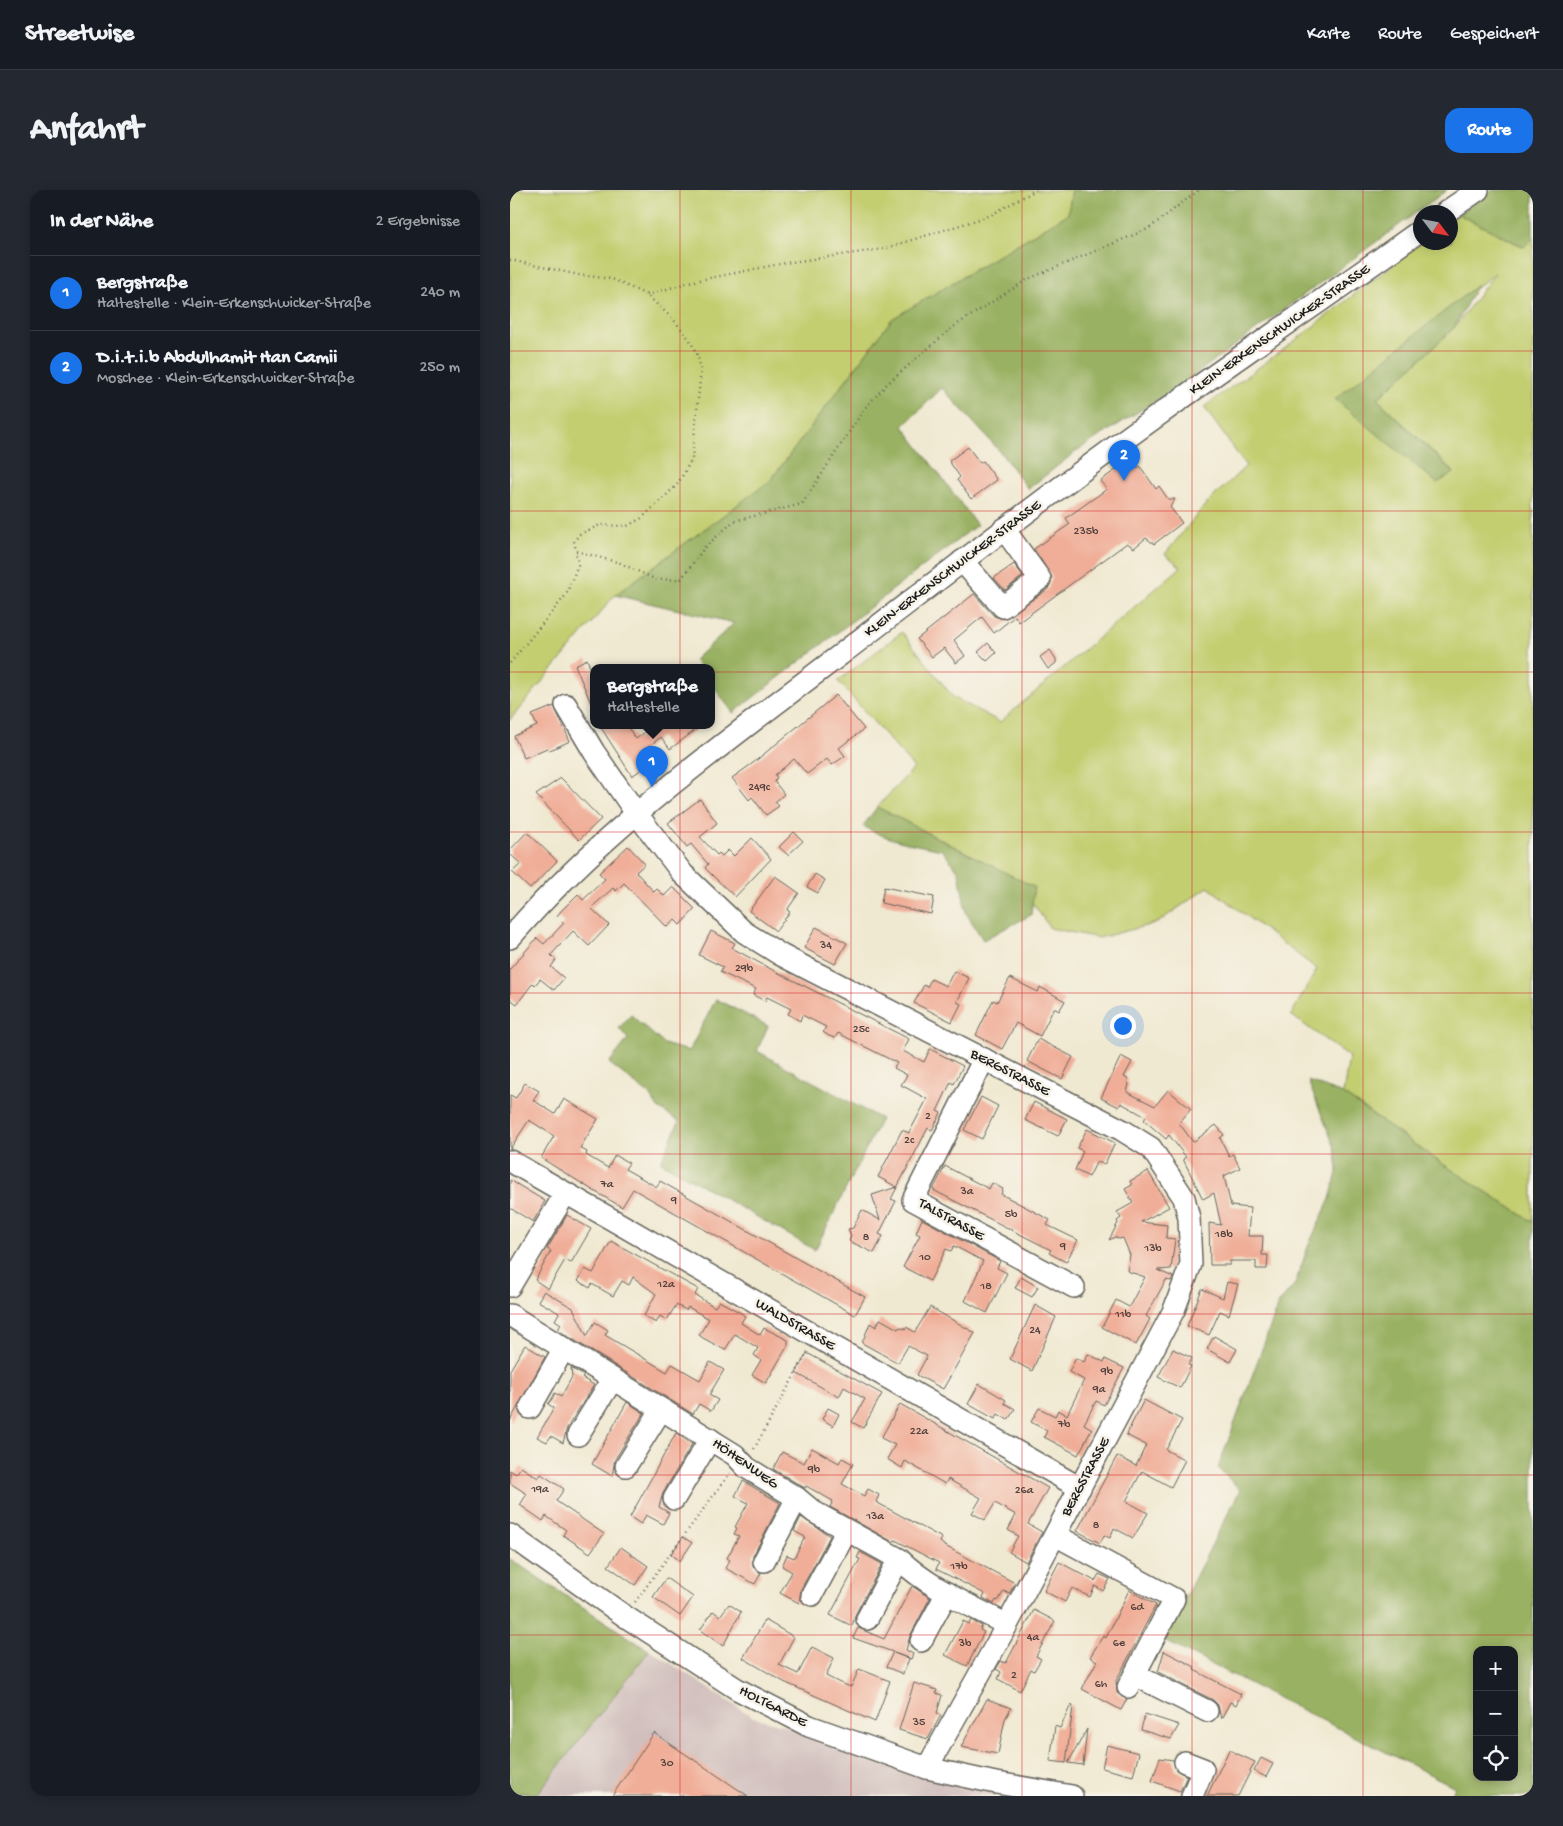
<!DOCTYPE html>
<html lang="de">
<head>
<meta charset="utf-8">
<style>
  :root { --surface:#171b24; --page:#242831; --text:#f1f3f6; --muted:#9ea1a6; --line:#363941; --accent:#1a73e8 }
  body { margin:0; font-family:"Gochi Hand",sans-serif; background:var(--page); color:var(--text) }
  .controls { position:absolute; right:15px; bottom:15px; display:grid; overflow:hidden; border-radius:10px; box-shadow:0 2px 12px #0003 }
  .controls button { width:45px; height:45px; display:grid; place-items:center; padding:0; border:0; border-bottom:1px solid var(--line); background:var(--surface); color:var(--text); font:25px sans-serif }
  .compass { position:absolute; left:903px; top:15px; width:45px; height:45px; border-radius:50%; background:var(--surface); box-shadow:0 2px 12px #0003; rotate:122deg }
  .you { position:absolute; left:612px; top:835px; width:18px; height:18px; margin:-12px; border:4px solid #fff; border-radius:50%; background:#1a73e8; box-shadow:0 0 0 8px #1a73e833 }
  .badge { display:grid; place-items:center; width:32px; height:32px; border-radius:50%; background:var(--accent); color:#fff; font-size:16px; font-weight:700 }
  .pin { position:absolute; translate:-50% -41px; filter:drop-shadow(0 1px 2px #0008) }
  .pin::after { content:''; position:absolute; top:26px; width:18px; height:15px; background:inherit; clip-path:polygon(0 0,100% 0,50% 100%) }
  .popup { position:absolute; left:80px; top:474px; width:125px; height:65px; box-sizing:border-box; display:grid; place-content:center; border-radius:10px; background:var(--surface); filter:drop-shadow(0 1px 4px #0005); font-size:16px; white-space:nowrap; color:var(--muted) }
  .popup b { font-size:19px; color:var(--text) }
  .popup::after { content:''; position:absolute; left:50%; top:100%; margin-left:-10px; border:10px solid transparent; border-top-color:var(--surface) }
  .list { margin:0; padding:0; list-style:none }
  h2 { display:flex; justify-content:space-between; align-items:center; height:65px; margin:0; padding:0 20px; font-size:21px }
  h2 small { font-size:16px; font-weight:400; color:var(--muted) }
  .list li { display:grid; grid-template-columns:32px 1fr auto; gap:15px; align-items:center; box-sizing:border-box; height:75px; padding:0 20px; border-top:1px solid var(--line) }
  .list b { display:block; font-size:19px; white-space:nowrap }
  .list p { margin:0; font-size:16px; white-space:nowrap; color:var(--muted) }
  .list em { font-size:16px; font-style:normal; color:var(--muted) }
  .icon { flex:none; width:28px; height:28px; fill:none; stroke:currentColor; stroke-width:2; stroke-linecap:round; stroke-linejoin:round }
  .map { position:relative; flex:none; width:1023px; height:1606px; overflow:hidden; border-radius:15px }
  header { display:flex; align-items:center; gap:30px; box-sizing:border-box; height:70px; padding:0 25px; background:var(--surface); border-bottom:1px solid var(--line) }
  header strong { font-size:24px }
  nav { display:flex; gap:28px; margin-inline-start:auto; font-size:18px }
  .intro { display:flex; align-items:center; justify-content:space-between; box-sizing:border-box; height:120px; padding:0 30px }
  h1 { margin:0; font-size:35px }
  .button { padding:12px 22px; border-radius:15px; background:var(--accent); color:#fff; font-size:18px; font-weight:700 }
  main { display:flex; gap:30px; padding:0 30px }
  aside { flex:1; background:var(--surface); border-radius:15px; box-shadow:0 2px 12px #0003 }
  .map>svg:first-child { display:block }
  .industrial { fill:#d1bfbd }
  .green { fill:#c2ce70; stroke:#6f7546; fill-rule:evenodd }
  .forest { fill:#99b162; stroke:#5a663f; fill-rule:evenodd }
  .building { fill:#f0ae98 }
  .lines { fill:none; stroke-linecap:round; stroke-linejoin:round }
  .minor-casing { stroke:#66645c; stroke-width:24 }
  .path { stroke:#66645c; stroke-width:2.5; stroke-dasharray:1 4; stroke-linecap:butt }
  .minor { stroke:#fff; stroke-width:21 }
  .grid { fill:none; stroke:#d62828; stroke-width:1; stroke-opacity:0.55 }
  .labels { text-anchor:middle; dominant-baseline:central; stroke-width:5; stroke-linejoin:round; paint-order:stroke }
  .number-label { font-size:12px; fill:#51403b }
  .street-label { font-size:15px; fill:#1c1c1c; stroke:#f7f3e8 }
</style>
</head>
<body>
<header>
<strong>Streetwise</strong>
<nav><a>Karte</a><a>Route</a><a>Gespeichert</a></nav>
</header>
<div class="intro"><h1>Anfahrt</h1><a class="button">Route</a></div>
<main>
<aside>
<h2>In der Nähe<small>2 Ergebnisse</small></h2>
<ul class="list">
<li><span class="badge">1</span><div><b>Bergstraße</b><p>Haltestelle · Klein-Erkenschwicker-Straße</p></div><em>240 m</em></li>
<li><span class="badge">2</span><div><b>D.i.t.i.b Abdulhamit Han Camii</b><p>Moschee · Klein-Erkenschwicker-Straße</p></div><em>250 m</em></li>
</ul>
</aside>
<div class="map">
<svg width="1023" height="1606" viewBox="0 0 1023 1606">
  <rect width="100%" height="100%" fill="#f7f3e8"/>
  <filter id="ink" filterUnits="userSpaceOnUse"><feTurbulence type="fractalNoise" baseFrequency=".02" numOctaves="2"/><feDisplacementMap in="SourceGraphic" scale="10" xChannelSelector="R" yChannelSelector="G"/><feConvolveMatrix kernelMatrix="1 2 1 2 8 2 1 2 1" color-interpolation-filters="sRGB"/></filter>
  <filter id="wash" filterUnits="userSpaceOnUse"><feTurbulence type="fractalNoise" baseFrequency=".0096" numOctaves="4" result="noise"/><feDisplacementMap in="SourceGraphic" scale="20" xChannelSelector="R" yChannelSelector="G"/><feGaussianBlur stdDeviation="1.12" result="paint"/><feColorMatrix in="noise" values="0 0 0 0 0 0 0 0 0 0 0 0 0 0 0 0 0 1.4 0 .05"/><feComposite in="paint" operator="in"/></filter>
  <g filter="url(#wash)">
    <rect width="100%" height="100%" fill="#f0e9d2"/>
    <path class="industrial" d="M5 1372 243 1527 533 1606H0V1603H28L139 1461Z"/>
    <g class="green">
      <path d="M0 0H562L558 24 382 129 260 291 105 405 0 530Z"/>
      <path d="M948 24 1014 57 1023 48V1032L925 969 833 904 839 867 781 825 807 779 698 697 647 733 589 748 540 738 505 688 367 617 404 578 328 491 392 442 443 507 490 532 671 377 655 364 696 314 736 276 694 217 778 156 911 53 941 52V30ZM985 83 943 139 867 209 944 282 825 209Z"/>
    </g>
    <g class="forest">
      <path d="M562 0H937L672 194 568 260 518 299 487 258 432 198 393 236 467 335 223 523 201 493V478H190L184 470 224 433 105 405 260 291 382 129 558 24Z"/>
      <path d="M983 0H1023V48L1014 57 948 24Z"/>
      <path d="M967 95 943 139 867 209 944 283 927 293 825 209Z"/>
      <path d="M367 617 524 697 521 725 473 750 456 723 449 682 432 660C403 654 378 651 353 636Z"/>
      <path d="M206 809 258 836 247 861 371 929 305 1060 151 972 169 931 148 918 140 905 99 873 118 849 109 838 121 825 154 854 179 861Z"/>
      <path d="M798 891 833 904 925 969 1023 1032V1606H941L945 1597 653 1450 730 1300 708 1278 769 1113 785 1094 799 1054 820 1009 828 979 825 958ZM967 1460H1004V1587H967Z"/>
      <path d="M0 1369 139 1461 28 1603H0Z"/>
    </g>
    <g id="blocks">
      <g class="building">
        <path d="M458 257 470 273 473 271 487 290 461 309 447 290 450 287 439 271Z"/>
        <path d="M621 269 627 278 630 276 646 299 649 296 658 309H665L660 317 672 333 644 354 636 348 624 358 617 353 509 432 505 426 484 443 472 427 444 450 455 466 446 473 434 458 422 467 407 449 464 404 484 426 494 429 538 399 542 387 524 359 560 334 556 328 597 299 590 291Z"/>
        <path d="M504 374 513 386 495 400 484 388Z"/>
        <path d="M478 453 486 463 477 471 468 462Z"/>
        <path d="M540 460 546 469V473L538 479 530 467Z"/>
        <path d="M77 469 83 485V518L65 475Z"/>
        <path d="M326 505 354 539 329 558 335 566 322 575 317 569 297 584 284 569 265 585 267 588 264 591 274 604 265 612 269 616 256 625 242 607 239 610 222 588 243 573Z"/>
        <path d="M44 516 60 551 38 561 37 558 14 568 4 546 27 536 22 525Z"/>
        <path d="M90 536H117L126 549 143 536H191L160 559 151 547 134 560 142 572 122 586Z"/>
        <path d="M51 588 91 629 69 650 26 605Z"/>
        <path d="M190 609 207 633 190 647 207 665 209 663 212 666 218 660 224 666 242 648 261 669 225 707 202 685 195 678 198 674 181 654 177 657 158 633Z"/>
        <path d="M17 642 47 671 20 699 2 682 11 674 0 664V660Z"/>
        <path d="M284 642 293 651 278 665 269 657Z"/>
        <path d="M118 656 135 674 126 682 144 702 147 699 154 706 163 697 185 719 170 735 165 730 157 737 114 693 106 701 103 698 81 718 99 735 79 756 63 741 41 765 46 770 41 777 54 788 44 800 30 789 25 795 23 793 7 814 0 809V779L27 748 34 754 54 733 47 726 50 722 68 704 73 710 95 689 89 683Z"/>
        <path d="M305 684 315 690 308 703 297 697Z"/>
        <path d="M265 686 289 703 277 720 280 722 266 741 239 721Z"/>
        <path d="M374 697 424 707 421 724 371 713Z"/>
        <path d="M306 737 337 753 325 774 294 758Z"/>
        <path d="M201 741 225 753 222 758 257 777 399 849 393 861 414 872 420 859 453 876 444 894 441 892 427 921 431 923 422 940 418 938 381 1009 386 1011 369 1044 373 1046 364 1063 339 1051 341 1046 338 1039 343 1038 352 1020 370 1030 362 1005 387 997 368 987 392 940 399 943 417 909 391 895 397 885 384 878 387 873 328 843 325 848 319 846 313 842 316 837 292 825 290 831 278 824 281 819 257 807 255 811 243 805 246 799 210 782 213 777 189 765Z"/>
        <path d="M444 781 459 788 447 812 451 814 442 832 404 813 414 795 417 797 421 789 436 796Z"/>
        <path d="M500 788 528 802 530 797 555 811 549 821 544 818 530 846 506 833 492 859 466 845 483 810 487 812Z"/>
        <path d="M528 849 563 867 552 889 517 871Z"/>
        <path d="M611 866 622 872 614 887 618 889 617 892 619 894 617 902 645 916 658 900 681 919 669 933 683 952 706 935 714 945 710 948 719 966 723 964 730 978 714 986 721 1016 740 1018 738 1046H753L752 1065H758L757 1079H746V1071H720V1075H700L699 1033 711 1035 704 1003 693 1009 673 969 676 967 659 945 656 949 634 930 636 927 611 913 609 917 591 908Z"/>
        <path d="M15 893 29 901 23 910 45 924 54 909 88 929 70 958 77 962 76 965 98 978 105 965 119 973 115 979 147 997 150 991 355 1107 345 1125 123 999 112 1017 84 1001 31 968 44 946 19 930 0 959V905L6 908Z"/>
        <path d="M471 907 488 916 472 949 454 940Z"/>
        <path d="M524 912 557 929 548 946 515 930Z"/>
        <path d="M577 939 605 953 594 975 587 971 579 987 565 980 573 961 567 958Z"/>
        <path d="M435 976 479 999 482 993 493 999 491 1004 540 1030 537 1035 568 1050 556 1072 539 1063 541 1060 423 1000Z"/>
        <path d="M638 981 659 1017 631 1032 657 1035 656 1048 665 1049 661 1079 647 1080 663 1087 661 1091 656 1090 636 1126 640 1129 626 1155 592 1137 606 1110 619 1117 635 1087 617 1081 620 1065 613 1048 609 1049 605 1047 599 1050 608 1033 607 1031 611 1028 607 1022 623 1013 615 999 622 995 620 991Z"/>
        <path d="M0 990 35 1011 23 1032 0 1018Z"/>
        <path d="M57 1025 81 1039 61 1073 55 1070 38 1099 25 1090 41 1061 37 1059Z"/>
        <path d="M412 1029 490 1071 487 1078 497 1083 477 1123 455 1111 473 1071 444 1056 441 1061 436 1059 420 1091 393 1077 410 1045 406 1043Z"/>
        <path d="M101 1051 188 1099 185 1105 205 1117 209 1111 231 1123 235 1126 231 1133 250 1145 254 1138 278 1150V1155L256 1193 242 1185 251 1170 244 1165 248 1158 225 1144 215 1160 193 1148 189 1145 199 1129 178 1117 176 1120 166 1115 157 1130 150 1126 146 1133 134 1126 146 1104 123 1087 119 1095 112 1091 103 1106 82 1094 80 1098 68 1091 75 1079 83 1083Z"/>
        <path d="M511 1087 528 1097 522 1107 505 1098Z"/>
        <path d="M717 1092 728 1094 719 1125 710 1121 699 1145 677 1136 692 1099 713 1108Z"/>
        <path d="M34 1101 63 1118 77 1146 85 1132 98 1140 95 1145 157 1182 162 1174 190 1190 200 1172 214 1180 199 1205 208 1210 201 1221 189 1214 183 1224 48 1140 51 1134 45 1130 49 1123 28 1111Z"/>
        <path d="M525 1115 546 1127 522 1181 500 1169Z"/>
        <path d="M420 1117 465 1143 433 1199 407 1185 417 1166 398 1156 388 1173 352 1153 360 1133 366 1137 370 1129 388 1139 390 1137 395 1139 396 1137 405 1142Z"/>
        <path d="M704 1146 727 1159 720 1172 697 1159Z"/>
        <path d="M15 1155 35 1167 0 1231V1180Z"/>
        <path d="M663 1159 682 1168 678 1175 681 1176 670 1198 648 1187Z"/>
        <path d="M297 1163 372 1204 353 1238 342 1232 355 1209 334 1197 329 1207 286 1183Z"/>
        <path d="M578 1164 594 1172 595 1169 614 1178 594 1215 586 1211 574 1234 582 1239 568 1265 534 1247 537 1241 521 1232 529 1218 545 1226 548 1220 557 1225 574 1190 559 1182 566 1168 574 1172Z"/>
        <path d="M61 1178 74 1186 72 1188 84 1195 57 1238 53 1253 41 1246 37 1252 27 1247 44 1218 38 1214 42 1209 45 1203 51 1207 62 1187Z"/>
        <path d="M469 1194 496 1210 494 1213 505 1219 498 1230 488 1224 485 1229 458 1214Z"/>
        <path d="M634 1210 672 1230 656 1260 675 1270 661 1297 632 1281 616 1311 638 1323 623 1348 604 1338 600 1348 594 1345 590 1353 567 1341 607 1266 626 1276 636 1255 616 1245Z"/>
        <path d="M117 1212 134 1223 105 1269 102 1286 82 1274Z"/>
        <path d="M390 1214 538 1298 518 1334 532 1342 516 1372 499 1362 508 1346 498 1340 506 1325 485 1313 475 1330 462 1323 471 1308 438 1289 435 1294 395 1271 392 1278 377 1269 385 1255 371 1248Z"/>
        <path d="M318 1218 329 1224 323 1236 312 1229Z"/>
        <path d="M166 1243 182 1254 153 1303 149 1317 159 1323 153 1334 136 1325 131 1334 120 1327Z"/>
        <path d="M302 1258 329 1273 332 1268 343 1274 332 1294 354 1306 358 1299 369 1305 366 1312 432 1348 430 1352 435 1356 505 1393 499 1404 494 1401 488 1411 486 1410 484 1414 473 1408 475 1404 426 1379 429 1373 385 1350 383 1352 320 1317 323 1311 296 1296 295 1298 263 1279 272 1262 294 1273Z"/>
        <path d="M11 1277 28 1288 31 1284 54 1299 46 1311 94 1344 80 1363 53 1345 56 1340 36 1326 33 1331 10 1315 17 1304 0 1293V1280L6 1284Z"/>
        <path d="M233 1291 270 1313 243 1366V1377L251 1383 245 1394 215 1378 220 1370 217 1368 229 1346 224 1344 227 1338 225 1337 238 1313 225 1306Z"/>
        <path d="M291 1327 320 1346 291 1399 289 1413 270 1403 282 1382 272 1376 277 1365 284 1368 295 1347 284 1341Z"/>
        <path d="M173 1347 182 1353 170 1371 161 1364Z"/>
        <path d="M111 1357 138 1376 125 1395 98 1376Z"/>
        <path d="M350 1362 372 1374 346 1423 342 1436 320 1425 350 1369 347 1368Z"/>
        <path d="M549 1372 585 1391 589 1384 600 1389 593 1401 585 1396 580 1407 562 1398 555 1412 534 1401Z"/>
        <path d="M156 1388 183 1407 170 1426 143 1407Z"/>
        <path d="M402 1396 420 1408 400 1446 396 1460 403 1464 401 1469 384 1463 399 1469 393 1484 376 1477 383 1462 343 1448 348 1438 374 1449Z"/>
        <path d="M619 1400 646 1415 606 1491 607 1503 617 1509 611 1520 572 1499 587 1471 580 1467 593 1446 596 1448Z"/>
        <path d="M219 1414 231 1422 213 1456 190 1440 203 1421 210 1426Z"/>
        <path d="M524 1420 545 1431 526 1466 531 1469 524 1481 521 1479 510 1501 488 1489 491 1482 486 1479 491 1471 496 1473Z"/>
        <path d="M255 1430 284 1447 269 1475 288 1484 302 1457 324 1468 316 1486 330 1493 341 1497 349 1479 380 1491 365 1532 274 1492 233 1468Z"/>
        <path d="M461 1430 472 1436 470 1440 474 1442 457 1476 435 1465 453 1431 459 1434Z"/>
        <path d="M654 1461 685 1477 684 1480 731 1504 726 1515 720 1512 711 1529 708 1515 703 1510 648 1482Z"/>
        <path d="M404 1493 427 1500 426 1503 432 1505 427 1523 431 1525 418 1549 389 1540Z"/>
        <path d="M477 1509 501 1518 495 1529 488 1564 451 1557Z"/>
        <path d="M561 1515 563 1516 556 1573 540 1571 545 1536 550 1538Z"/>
        <path d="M635 1524 669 1535 661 1549 631 1540Z"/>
        <path d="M577 1539 573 1575 558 1573Z"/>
        <path d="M144 1543 238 1606H102Z"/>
        <path d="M597 1555 629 1563 623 1586 592 1578Z"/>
        <path d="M719 1560 745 1572 728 1606H697Z"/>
        <path d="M650 1568 663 1570 666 1580 677 1586 670 1601 642 1591Z"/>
        <path d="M751 1568 763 1574 756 1587 744 1581Z"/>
      </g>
    </g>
  </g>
  <g filter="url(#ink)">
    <use href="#blocks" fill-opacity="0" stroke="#66645c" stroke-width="1"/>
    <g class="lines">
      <g class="minor-casing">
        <g id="minor">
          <path d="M936 22 968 0"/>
          <path d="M452 371 493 417 530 389 494 339"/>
          <path d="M56 515 84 562 126 623 173 684 234 742 271 765 612 940 641 958 674 1008 679 1028 681 1074 664 1120 497 1435 417 1578"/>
          <path d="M0 748C95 637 215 553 330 465 436 384 541 302 650 224 736 162 824 102 911 40"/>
          <path d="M474 869 403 1010 564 1097"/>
          <path d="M0 971 570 1298"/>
          <path d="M0 1096 55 1004"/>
          <path d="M0 1125 225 1265 237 1278 287 1308 304 1322 389 1369C419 1398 460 1415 497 1435"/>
          <path d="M20 1218 53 1160"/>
          <path d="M68 1245 102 1190"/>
          <path d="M116 1276 151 1220"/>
          <path d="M164 1309 200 1249"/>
          <path d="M0 1345 116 1427 227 1499 299 1536 417 1578 481 1592 562 1606"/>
          <path d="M545 1345 664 1409 618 1497"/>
          <path d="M254 1371 287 1308"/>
          <path d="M302 1405 336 1342"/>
          <path d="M357 1429 389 1369"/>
          <path d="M411 1451 437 1403"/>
          <path d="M625 1485 697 1521"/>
          <path d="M675 1572 693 1579 682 1606"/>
        </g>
      </g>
      <g class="path">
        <path d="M0 70 69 85 102 89 137 105 164 130 180 150 187 164 191 180 182 269 167 295 132 328 117 336 90 335 70 344 64 351 66 361 110 373 147 390 171 389 195 357 224 331 292 314 355 218 377 194 443 137 518 89 638 39 689 0"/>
        <path d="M137 105 180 92 275 73 373 59 479 26 526 0"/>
        <path d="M0 473 56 405 68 375 66 361"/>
        <path d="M244 1259 298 1161"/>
        <path d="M125 1412 220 1283"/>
      </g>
      <use href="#minor" class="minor"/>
    </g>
  </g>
  <path class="grid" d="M170 0V1606M341 0V1606M512 0V1606M682 0V1606M853 0V1606M0 161H1023M0 321H1023M0 482H1023M0 642H1023M0 803H1023M0 964H1023M0 1124H1023M0 1285H1023M0 1445H1023"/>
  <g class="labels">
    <g class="number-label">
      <text x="576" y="342">235b</text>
      <text x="249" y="598">249c</text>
      <text x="316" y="756">34</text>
      <text x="234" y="779">29b</text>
      <text x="351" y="840">25c</text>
      <text x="418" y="927">2</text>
      <text x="399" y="951">2c</text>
      <text x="97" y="995">7a</text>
      <text x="457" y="1002">3a</text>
      <text x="164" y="1011">9</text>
      <text x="501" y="1025">5b</text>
      <text x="714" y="1045">18b</text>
      <text x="356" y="1048">8</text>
      <text x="553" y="1057">9</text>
      <text x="643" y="1059">13b</text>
      <text x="415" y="1068">10</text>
      <text x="156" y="1095">12a</text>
      <text x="476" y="1097">18</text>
      <text x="613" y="1125">11b</text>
      <text x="525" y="1141">24</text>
      <text x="597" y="1182">9b</text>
      <text x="589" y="1200">9a</text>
      <text x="554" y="1235">7b</text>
      <text x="409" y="1242">22a</text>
      <text x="304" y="1280">9b</text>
      <text x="30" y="1300">19a</text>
      <text x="514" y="1301">26a</text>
      <text x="365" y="1327">13a</text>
      <text x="586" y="1336">8</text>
      <text x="449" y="1377">17b</text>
      <text x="627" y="1418">6d</text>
      <text x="523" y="1448">4a</text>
      <text x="455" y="1454">3b</text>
      <text x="609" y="1454">6e</text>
      <text x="504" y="1486">2</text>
      <text x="591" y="1495">6h</text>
      <text x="409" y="1533">35</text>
      <text x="157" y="1574">30</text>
    </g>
    <g class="street-label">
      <text transform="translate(770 140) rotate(-35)">KLEIN-ERKENSCHWICKER-STRASSE</text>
      <text transform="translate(443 379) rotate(-37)">KLEIN-ERKENSCHWICKER-STRASSE</text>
      <text transform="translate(500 883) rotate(27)">BERGSTRASSE</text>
      <text transform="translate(441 1030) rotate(29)">TALSTRASSE</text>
      <text transform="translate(285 1135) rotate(30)">WALDSTRASSE</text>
      <text transform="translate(235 1274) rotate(35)">HÖHENWEG</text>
      <text transform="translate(576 1287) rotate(-62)">BERGSTRASSE</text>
      <text transform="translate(263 1517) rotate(27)">HOLTGARDE</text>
    </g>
  </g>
</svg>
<div class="controls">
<button>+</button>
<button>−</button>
<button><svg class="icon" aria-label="locate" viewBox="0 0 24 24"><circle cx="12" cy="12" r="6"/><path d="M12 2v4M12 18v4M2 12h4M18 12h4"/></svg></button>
</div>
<svg class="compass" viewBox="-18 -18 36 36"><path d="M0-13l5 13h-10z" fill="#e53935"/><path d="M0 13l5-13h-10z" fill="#9ea1a6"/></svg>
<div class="you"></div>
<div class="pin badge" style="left:142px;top:597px">1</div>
<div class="popup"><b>Bergstraße</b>Haltestelle</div>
<div class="pin badge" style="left:614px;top:291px">2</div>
</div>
</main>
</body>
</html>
